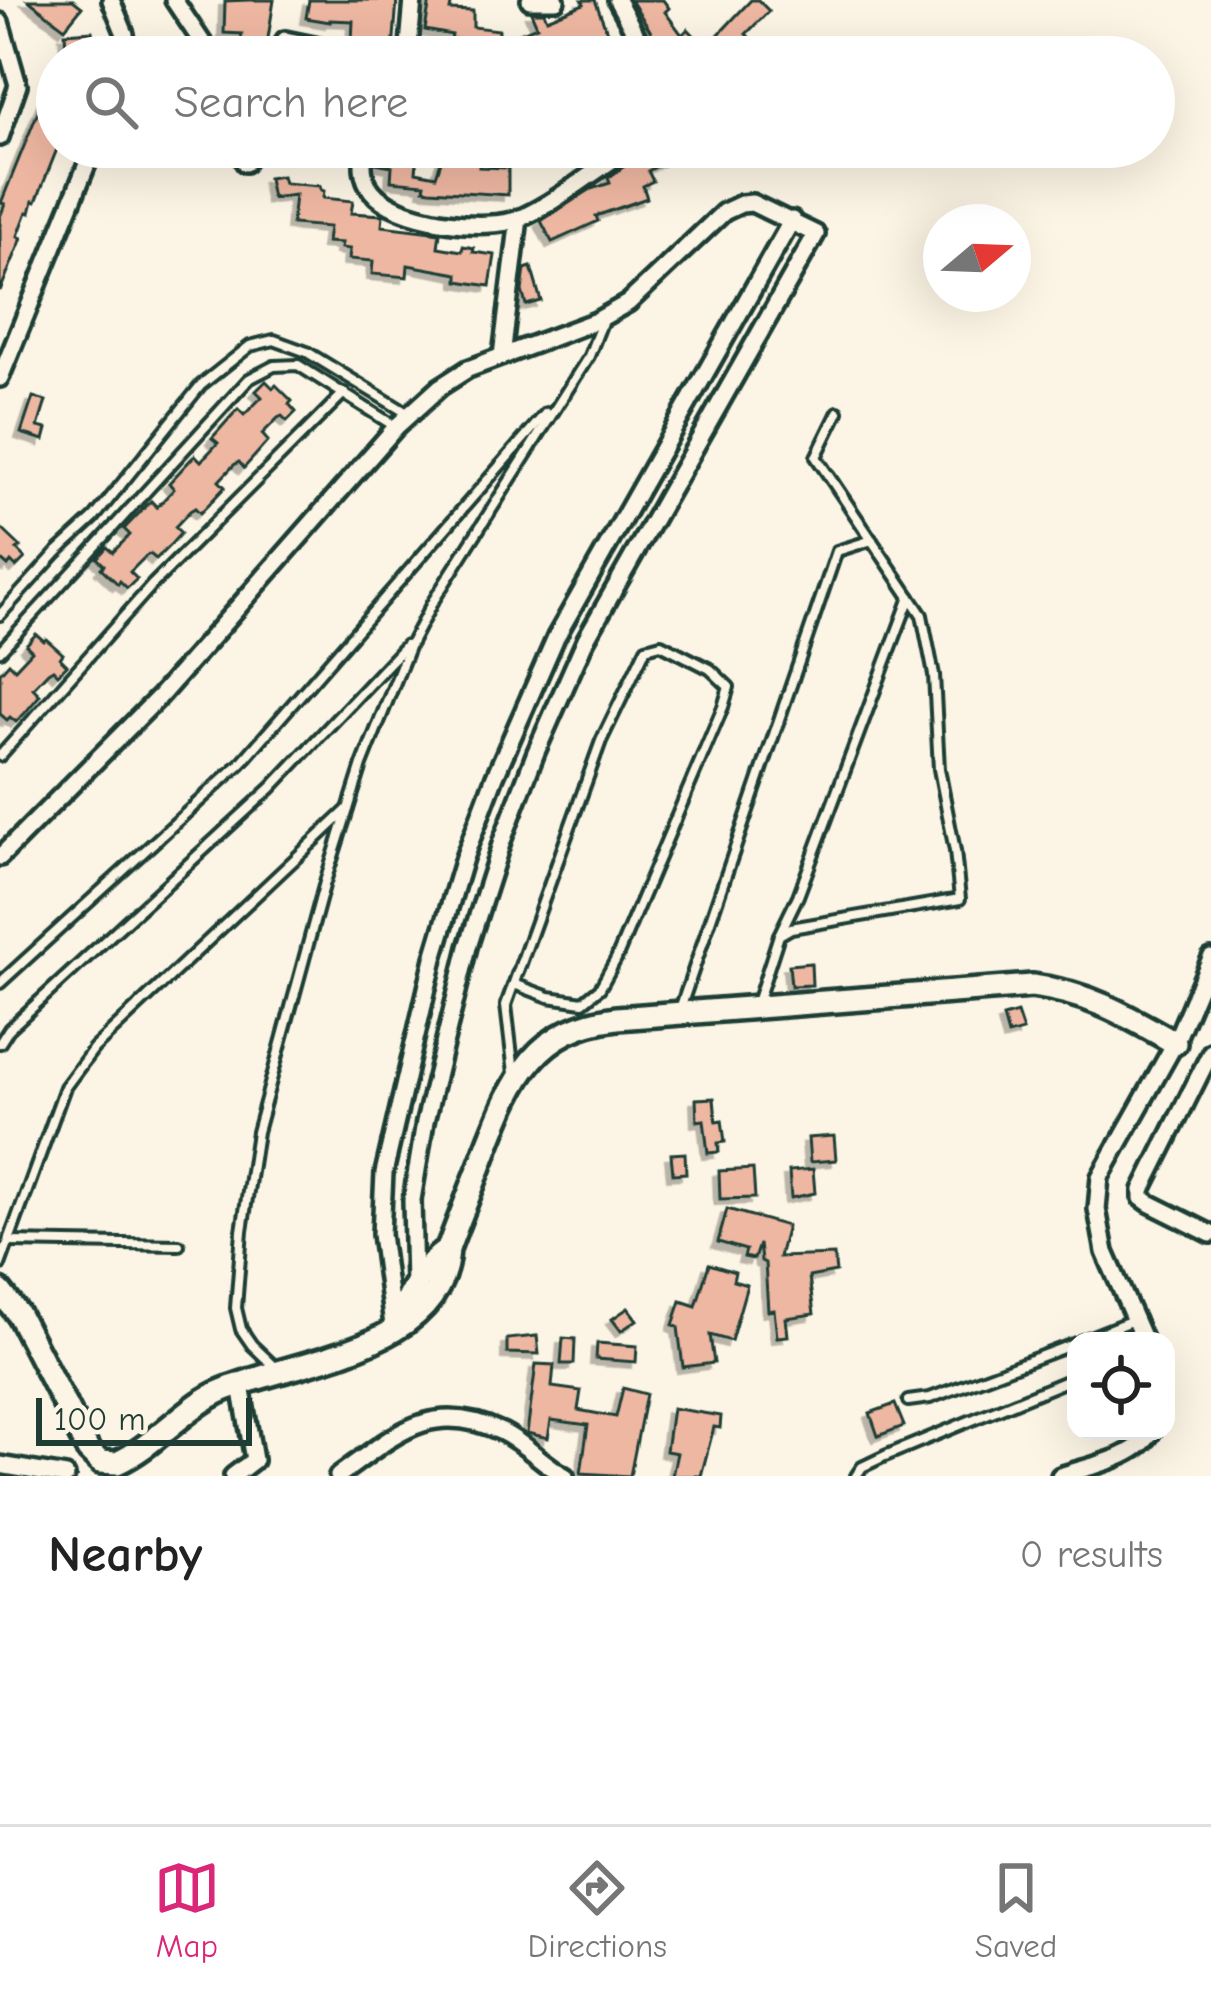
<!DOCTYPE html>
<html lang="en">
<head>
<meta charset="utf-8">
<style>
  :root { --surface:#fff; --page:#f2f2f2; --text:#222; --muted:#767676; --line:#e0e0e0; --accent:#db2777 }
  body { margin:0; font-family:"Comic Neue",sans-serif; background:var(--page); color:var(--text) }
  .controls { position:absolute; right:36px; bottom:36px; display:grid; overflow:hidden; border-radius:24px; box-shadow:0 12px 48px #0002 }
  .controls button { width:108px; height:108px; display:grid; place-items:center; padding:0; border:0; border-bottom:3px solid var(--line); background:var(--surface); color:var(--text); font:60px sans-serif }
  .compass { position:absolute; left:923px; top:204px; width:108px; height:108px; border-radius:50%; background:var(--surface); box-shadow:0 12px 48px #0002; rotate:71deg }
  .scale { position:absolute; left:36px; bottom:30px; width:216px; box-sizing:border-box; padding-left:12px; border:6px solid #1f3d34; border-top:0; font-size:33px; line-height:42px; white-space:nowrap; color:#1f3d34; -webkit-text-stroke:9px #fcf5e5; paint-order:stroke }
  .list { margin:0; padding:0; list-style:none }
  h2 { display:flex; justify-content:space-between; align-items:center; height:156px; margin:0; padding:0 48px; font-size:51px }
  h2 small { font-size:39px; font-weight:400; color:var(--muted) }
  .icon { flex:none; width:66px; height:66px; fill:none; stroke:currentColor; stroke-width:2; stroke-linecap:round; stroke-linejoin:round }
  .map { position:relative; flex:none; width:1211px; height:1476px; overflow:hidden }
  .search { position:absolute; background:var(--surface); box-shadow:0 12px 48px #0002; left:36px; right:36px; top:36px; height:132px; display:flex; align-items:center; gap:30px; box-sizing:border-box; padding:0 42px; border-radius:66px; color:var(--muted); font-size:45px }
  .sheet { height:348px; background:var(--surface) }
  nav { display:flex; justify-content:space-around; align-items:center; box-sizing:border-box; height:168px; border-top:3px solid var(--line); background:var(--surface); font-size:33px; color:var(--muted) }
  nav a { display:grid; justify-items:center; gap:6px }
  nav .on { color:var(--accent) }
  .map>svg:first-child { display:block }
  .building { fill:#eeb7a2; stroke:#1f3d34; stroke-width:3; filter:url(#shadow) }
  .lines { fill:none; stroke-linecap:round; stroke-linejoin:round }
  .lane-casing { stroke:#1f3d34; stroke-width:16 }
  .street-casing { stroke:#1f3d34; stroke-width:24 }
  .secondary-casing { stroke:#1f3d34; stroke-width:30 }
  .lane { stroke:#fcf5e5; stroke-width:8 }
  .street { stroke:#fcf5e5; stroke-width:15 }
  .secondary { stroke:#fcf5e5; stroke-width:21 }
</style>
</head>
<body>
<div class="map">
<svg width="1211" height="1476" viewBox="0 0 1211 1476">
  <defs>
    <filter id="shadow"><feDropShadow dx="-5.5" dy="5.5" stdDeviation="0" flood-color="#0004"/></filter>
  </defs>
  <rect width="100%" height="100%" fill="#fcf5e5"/>
  <filter id="ink" filterUnits="userSpaceOnUse"><feTurbulence type="fractalNoise" baseFrequency=".00833" numOctaves="2"/><feDisplacementMap in="SourceGraphic" scale="24" xChannelSelector="R" yChannelSelector="G"/><feConvolveMatrix kernelMatrix="1 2 1 2 8 2 1 2 1" color-interpolation-filters="sRGB"/></filter>
  <g filter="url(#ink)">
    <g class="building">
      <path d="M28 0H73L82 7 65 28Z"/>
      <path d="M249 0H274L266 51 240 47 242 34 224 33 225 1Z"/>
      <path d="M309 0H397L393 50 352 42 353 21 330 20V22L306 18Z"/>
      <path d="M430 0H452L450 10 473 11V27L499 30 497 57H472L473 40 451 39 452 35 425 30Z"/>
      <path d="M582 0H595L609 37 586 46 583 39 537 57H515L507 38 537 26 531 12H544L547 19 584 4Z"/>
      <path d="M631 0H663L669 8 665 12 682 35 688 29 706 48 751 0H758L769 11 746 34 753 41 737 57H660L653 42 656 40Z"/>
      <path d="M92 31 97 57H63L66 49 65 33Z"/>
      <path d="M48 87 57 90V149L36 202 33 201 30 213 27 212 18 236 22 238 0 291V217L5 204 1 203Z"/>
      <path d="M377 147 418 151 416 172 436 176 444 153 456 157V151L480 152 479 167 508 168V195L430 190 424 189 425 184 391 181 392 166 375 163Z"/>
      <path d="M634 147H667L673 158 648 171 653 181 643 186 647 198 596 216 598 221 552 242 541 221 591 189 610 183 608 178 637 157Z"/>
      <path d="M282 176 284 183 320 186 321 190 324 191 323 198 353 201 351 213 383 215 382 226 440 233 438 247 462 251 463 246 474 248 473 252 495 255 490 286 458 281V274L408 265 407 277 372 274 373 261 349 259 350 249 341 248 342 243 327 242 329 227 292 224 295 195 272 198 268 178Z"/>
      <path d="M531 267 541 301 526 305 522 291 525 269Z"/>
      <path d="M266 381 273 388 276 385 292 401 289 404 296 412 287 421 282 416 278 418 262 434 268 441 253 458 244 468 239 462 234 465 219 481 225 487 209 504 200 513 195 508 190 511 175 527 181 533 172 543 156 559 150 554 146 556 130 572 137 579 127 588 120 581 118 584 101 568 104 565 97 558 107 547 113 552 130 535 124 529 151 501 157 507 174 489 169 483 195 455 201 461 218 443 212 438 238 409 244 415 262 397 256 391Z"/>
      <path d="M33 397 46 401 38 427 47 429 44 440 21 433Z"/>
      <path d="M0 527 21 547 17 550 25 558 16 567 11 562 8 566 0 559Z"/>
      <path d="M36 634 44 641 46 639 63 654 60 658 67 665 58 674 53 669 48 672 33 688 40 695 25 713 16 722 10 717 7 720 0 714V673L9 663 15 669 32 651 26 645Z"/>
      <path d="M811 963 812 985 791 986 789 965Z"/>
      <path d="M1017 1013 1023 1031 1008 1035 1003 1017Z"/>
      <path d="M714 1098 716 1121 722 1120 725 1142 718 1143 719 1152 708 1153 704 1120 697 1121 696 1099Z"/>
      <path d="M834 1136 836 1160 810 1162 808 1138Z"/>
      <path d="M685 1153 686 1173 673 1174 671 1154Z"/>
      <path d="M753 1169 755 1198 720 1199 719 1171Z"/>
      <path d="M813 1169 815 1193 791 1198 789 1171Z"/>
      <path d="M727 1209 787 1226 779 1257 834 1255 836 1272 809 1277 814 1314 786 1318 788 1336 777 1337 774 1310 768 1311 765 1263 761 1261 759 1244 754 1259 744 1257 746 1250 718 1242Z"/>
      <path d="M709 1264 735 1272 733 1281 747 1285 731 1341 710 1335 714 1363 683 1367 678 1327 673 1325 681 1301 696 1306Z"/>
      <path d="M628 1308 637 1320 621 1331 612 1319Z"/>
      <path d="M537 1336 539 1354 507 1353V1339Z"/>
      <path d="M563 1338 575 1339 574 1364H561Z"/>
      <path d="M597 1343 637 1346 636 1362 596 1359Z"/>
      <path d="M536 1364 554 1365 552 1387 581 1391 578 1410 616 1417 623 1388 646 1394 630 1476 581 1473 588 1425 551 1420 548 1438 527 1433Z"/>
      <path d="M895 1404 904 1426 878 1436 870 1413Z"/>
      <path d="M672 1408 721 1416 720 1428 714 1427 701 1476H672L677 1453 666 1451Z"/>
    </g>
    <g class="lines">
      <g class="lane-casing">
        <g id="lane">
          <path d="M0 615 57 552 94 518 201 385 250 346 274 340 307 352 407 413"/>
          <path d="M0 651 249 379 274 366 298 365 396 427"/>
          <path d="M0 756 153 584 344 393"/>
          <path d="M779 935 791 928 960 899 955 851 939 769 934 675 922 615 816 457 838 412"/>
          <path d="M0 983 241 763 546 413"/>
          <path d="M756 1006 779 935 798 896 910 597"/>
          <path d="M680 1009 837 551 872 540"/>
          <path d="M0 1043 9 1029 271 788 406 645"/>
          <path d="M514 1073 506 1005 601 741 646 648 661 644 710 669 729 687 723 707 616 959 600 988 583 1002 549 997 514 984"/>
          <path d="M10 1242 179 1245"/>
          <path d="M0 1265 65 1087 94 1048 348 809"/>
          <path d="M1080 1341 1133 1320"/>
          <path d="M275 1367 252 1345 241 1329 236 1308 242 1231 257 1132 325 882 362 765 409 647 432 603 589 356 604 317"/>
          <path d="M908 1401 930 1398 1076 1343"/>
          <path d="M856 1476 862 1467 885 1456 1076 1377"/>
        </g>
      </g>
      <g class="street-casing">
        <g id="street">
          <path d="M111 0 125 34 126 57"/>
          <path d="M174 0 212 57"/>
          <path d="M530 0H556"/>
          <path d="M617 0 648 57"/>
          <path d="M0 22 18 85 0 137"/>
          <path d="M285 40 367 57"/>
          <path d="M408 57 413 0"/>
          <path d="M245 147V163"/>
          <path d="M365 147C362 163 361 177 372 191 395 221 487 233 521 218 554 203 585 178 615 158L622 147"/>
          <path d="M502 356 519 218"/>
          <path d="M0 378 94 147"/>
          <path d="M0 857 160 696 396 427 440 387 468 369 596 321 628 303 724 212 741 204 752 203 816 234 586 639 536 752 502 841 468 947 425 1122 412 1200 414 1284"/>
          <path d="M1211 1052 1142 1190V1198L1149 1203 1211 1234"/>
          <path d="M393 1325 381 1234 384 1173 434 958 464 858 495 776 556 637 792 220"/>
          <path d="M1144 1341 1105 1252 1097 1209 1100 1177 1175 1043 1211 958"/>
          <path d="M0 1465 66 1476"/>
          <path d="M233 1476 254 1460 241 1385"/>
          <path d="M338 1476C394 1436 430 1398 502 1432 526 1444 543 1464 565 1476"/>
          <path d="M1060 1476C1088 1466 1137 1459 1152 1431"/>
        </g>
      </g>
      <g class="secondary-casing">
        <g id="secondary">
          <path d="M0 1291 18 1314 88 1450 100 1462 117 1463C154 1446 181 1411 217 1393 290 1359 443 1353 448 1249 461 1214 475 1180 488 1145 515 1076 536 1028 617 1018L1032 986C1089 993 1126 1015 1175 1043"/>
          <path d="M393 1329C409 1295 417 1271 448 1249"/>
        </g>
      </g>
      <use href="#lane" class="lane"/>
      <use href="#street" class="street"/>
      <use href="#secondary" class="secondary"/>
    </g>
  </g>
</svg>
<div class="controls">
<button><svg class="icon" aria-label="locate" viewBox="0 0 24 24"><circle cx="12" cy="12" r="6"/><path d="M12 2v4M12 18v4M2 12h4M18 12h4"/></svg></button>
</div>
<svg class="compass" viewBox="-18 -18 36 36"><path d="M0-13l5 13h-10z" fill="#e53935"/><path d="M0 13l5-13h-10z" fill="#767676"/></svg>
<div class="scale">100 m</div>
<div class="search"><svg class="icon" aria-label="search" viewBox="0 0 24 24"><circle cx="10" cy="10" r="6"/><path d="M15 15l6 6"/></svg>Search here</div>
</div>
<section class="sheet">
<h2>Nearby<small>0 results</small></h2>
<ul class="list">
</ul>
</section>
<nav>
<a class="on"><svg class="icon" aria-label="map" viewBox="0 0 24 24"><path d="M3 6l6-2 6 2 6-2v14l-6 2-6-2-6 2zM9 4v14M15 6v14"/></svg>Map</a>
<a><svg class="icon" aria-label="directions" viewBox="0 0 24 24"><path d="M12 3l9 9-9 9-9-9zM9 14v-3h6M13 9l2 2-2 2"/></svg>Directions</a>
<a><svg class="icon" aria-label="saved" viewBox="0 0 24 24"><path d="M7 4h10v16l-5-4-5 4z"/></svg>Saved</a>
</nav>
</body>
</html>
